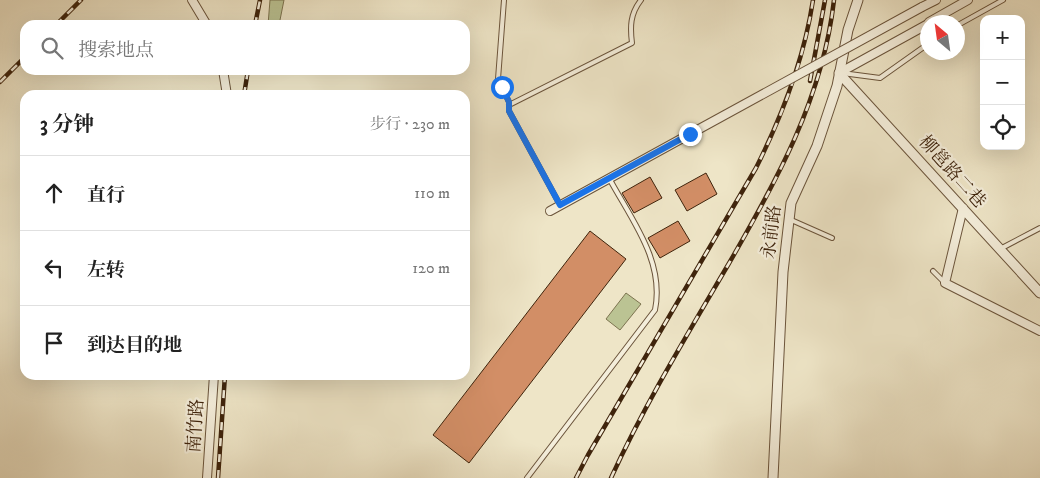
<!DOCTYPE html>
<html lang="zh">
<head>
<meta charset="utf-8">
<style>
  :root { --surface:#fff; --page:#f6f6f6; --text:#222; --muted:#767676; --line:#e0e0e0 }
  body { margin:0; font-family:"IM FELL DW Pica","Noto Serif SC",serif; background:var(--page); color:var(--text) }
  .controls { position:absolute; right:15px; top:15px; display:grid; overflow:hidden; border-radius:10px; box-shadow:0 5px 20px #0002 }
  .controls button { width:45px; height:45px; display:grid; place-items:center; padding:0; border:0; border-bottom:1px solid var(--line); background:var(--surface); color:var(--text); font:25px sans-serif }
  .compass { position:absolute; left:920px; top:15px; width:45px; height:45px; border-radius:50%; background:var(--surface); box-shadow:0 5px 20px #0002; rotate:331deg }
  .stop { position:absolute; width:15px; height:15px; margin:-11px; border:4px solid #1a73e8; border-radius:50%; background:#fff }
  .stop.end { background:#1a73e8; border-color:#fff; box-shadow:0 1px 5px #0008 }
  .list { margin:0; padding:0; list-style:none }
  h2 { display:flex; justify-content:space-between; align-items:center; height:65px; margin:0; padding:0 20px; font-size:21px }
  h2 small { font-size:16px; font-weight:400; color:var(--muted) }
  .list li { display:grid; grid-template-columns:32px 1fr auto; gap:15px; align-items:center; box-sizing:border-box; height:75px; padding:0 20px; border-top:1px solid var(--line) }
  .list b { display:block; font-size:19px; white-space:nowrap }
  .list em { font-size:16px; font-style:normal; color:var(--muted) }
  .icon { flex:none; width:28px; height:28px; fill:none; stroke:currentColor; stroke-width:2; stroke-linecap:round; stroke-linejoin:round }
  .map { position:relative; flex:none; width:1040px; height:478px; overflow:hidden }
  .search { position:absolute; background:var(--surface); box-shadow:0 5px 20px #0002; left:20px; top:20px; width:450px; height:55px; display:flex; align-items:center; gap:12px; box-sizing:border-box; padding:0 18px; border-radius:15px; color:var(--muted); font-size:19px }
  .panel { position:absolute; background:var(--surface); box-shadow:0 5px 20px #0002; left:20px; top:90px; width:450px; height:290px; border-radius:15px }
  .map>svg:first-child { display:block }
  .green { fill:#bbc393; stroke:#7d7450 }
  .building { fill:#d28e66; stroke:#3f240c }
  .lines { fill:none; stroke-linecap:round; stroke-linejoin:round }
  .service-casing { stroke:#6b543b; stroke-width:6 }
  .minor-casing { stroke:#6b543b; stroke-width:10 }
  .tertiary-casing { stroke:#6b543b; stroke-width:11 }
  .service { stroke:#f4eedb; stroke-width:4 }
  .minor { stroke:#f4eedb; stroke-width:8 }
  .tertiary { stroke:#f4eedb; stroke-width:9 }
  .rail-casing { stroke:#3f240c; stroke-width:4.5 }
  .rail { stroke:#f4eedb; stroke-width:2.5; stroke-dasharray:8; stroke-linecap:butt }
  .minor-bridge-casing { stroke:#6b543b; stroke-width:10; stroke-linecap:butt }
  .minor-bridge { stroke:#f4eedb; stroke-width:8 }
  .route { stroke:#1a73e8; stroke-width:6 }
  .labels { text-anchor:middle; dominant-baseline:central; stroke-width:4.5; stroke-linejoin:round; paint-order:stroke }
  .street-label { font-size:18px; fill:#3f240c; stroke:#f4eedb }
</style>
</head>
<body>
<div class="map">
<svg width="1040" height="478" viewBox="0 0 1040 478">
  <rect width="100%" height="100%" fill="#eee5c7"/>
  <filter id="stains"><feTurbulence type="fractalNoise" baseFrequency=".004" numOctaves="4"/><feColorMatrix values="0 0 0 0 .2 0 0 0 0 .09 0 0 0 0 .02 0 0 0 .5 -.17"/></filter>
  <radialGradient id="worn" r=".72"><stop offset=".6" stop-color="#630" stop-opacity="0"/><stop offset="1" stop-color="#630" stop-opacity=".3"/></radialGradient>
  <g class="green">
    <path d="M270 0H284L279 25H268Z"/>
    <path d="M626 293 641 304 620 330 606 319Z"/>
  </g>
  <g class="building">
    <path d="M706 173 717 194 687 211 675 190Z"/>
    <path d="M650 177 662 198 634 213 622 193Z"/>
    <path d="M678 221 690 241 660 258 648 238Z"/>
    <path d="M590 231 626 259 469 463 433 435Z"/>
  </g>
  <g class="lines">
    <g class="service-casing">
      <g id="service">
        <path d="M504 0 498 79 509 102V111L560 205"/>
        <path d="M958 25 1003 0"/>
        <path d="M842 73 880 78 928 44"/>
        <path d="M509 105 632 43C630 27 630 14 641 0"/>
        <path d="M789 219 832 238"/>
        <path d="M1000 249 1040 228"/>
        <path d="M933 271 945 283"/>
        <path d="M527 478 655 310C665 261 631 219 609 178"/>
      </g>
    </g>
    <g class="minor-casing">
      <g id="minor">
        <path d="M192 0 207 25"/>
        <path d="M922 7 936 0"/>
        <path d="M929 22 968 0"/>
        <path d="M223 70 227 95"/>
        <path d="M839 73 928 24"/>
        <path d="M963 208 945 283 1040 331"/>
        <path d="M550 211 690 134"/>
        <path d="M207 478 214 375"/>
      </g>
    </g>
    <g class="tertiary-casing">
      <g id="tertiary">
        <path d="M839 73 1040 293"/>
        <path d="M773 478 783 272 791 203 817 146 837 86 848 30 858 0"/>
      </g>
    </g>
    <use href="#service" class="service"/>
    <use href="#minor" class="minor"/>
    <use href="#tertiary" class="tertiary"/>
    <g class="rail-casing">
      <g id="rail">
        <path d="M56 25 81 0"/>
        <path d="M255 25 260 0"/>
        <path d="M810 81 825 0"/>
        <path d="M0 82 25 57"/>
        <path d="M244 95 248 70"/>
        <path d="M218 478 225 375"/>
        <path d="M576 478 588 455 756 168C783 114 804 60 813 0"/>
        <path d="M611 478C645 404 687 335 728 265 776 182 823 98 834 0"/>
      </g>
    </g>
    <use href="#rail" class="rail"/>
    <g class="minor-bridge-casing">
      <path id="minor-bridge" d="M690 134 922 7"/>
    </g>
    <use href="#minor-bridge" class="minor-bridge"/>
  </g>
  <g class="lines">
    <path class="route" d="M502 87 509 102V111L560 205 690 134"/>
  </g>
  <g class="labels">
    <g class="street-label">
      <text transform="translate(952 172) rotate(48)">柳邕路二巷</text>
      <text transform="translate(772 232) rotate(-83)">永前路</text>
      <text transform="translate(196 426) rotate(-86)">南竹路</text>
    </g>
  </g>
  <rect width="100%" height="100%" filter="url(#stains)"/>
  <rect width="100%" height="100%" fill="url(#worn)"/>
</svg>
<div class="controls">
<button>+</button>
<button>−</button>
<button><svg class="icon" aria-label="locate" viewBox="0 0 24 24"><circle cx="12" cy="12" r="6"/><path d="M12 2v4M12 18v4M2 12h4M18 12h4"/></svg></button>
</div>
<svg class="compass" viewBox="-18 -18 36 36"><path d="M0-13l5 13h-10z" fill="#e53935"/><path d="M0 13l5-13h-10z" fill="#767676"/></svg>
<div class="stop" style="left:502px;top:87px"></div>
<div class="stop end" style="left:690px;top:134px"></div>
<div class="search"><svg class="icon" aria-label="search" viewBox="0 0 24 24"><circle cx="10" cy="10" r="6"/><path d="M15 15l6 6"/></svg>搜索地点</div>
<section class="panel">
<h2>3 分钟<small>步行 · 230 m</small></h2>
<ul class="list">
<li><svg class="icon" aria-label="ahead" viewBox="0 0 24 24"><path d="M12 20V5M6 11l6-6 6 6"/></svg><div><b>直行</b></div><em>110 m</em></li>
<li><svg class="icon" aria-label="left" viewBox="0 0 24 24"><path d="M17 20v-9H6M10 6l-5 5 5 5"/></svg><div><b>左转</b></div><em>120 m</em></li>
<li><svg class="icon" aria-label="arrive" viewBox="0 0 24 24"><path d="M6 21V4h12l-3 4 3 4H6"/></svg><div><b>到达目的地</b></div></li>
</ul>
</section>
</div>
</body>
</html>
